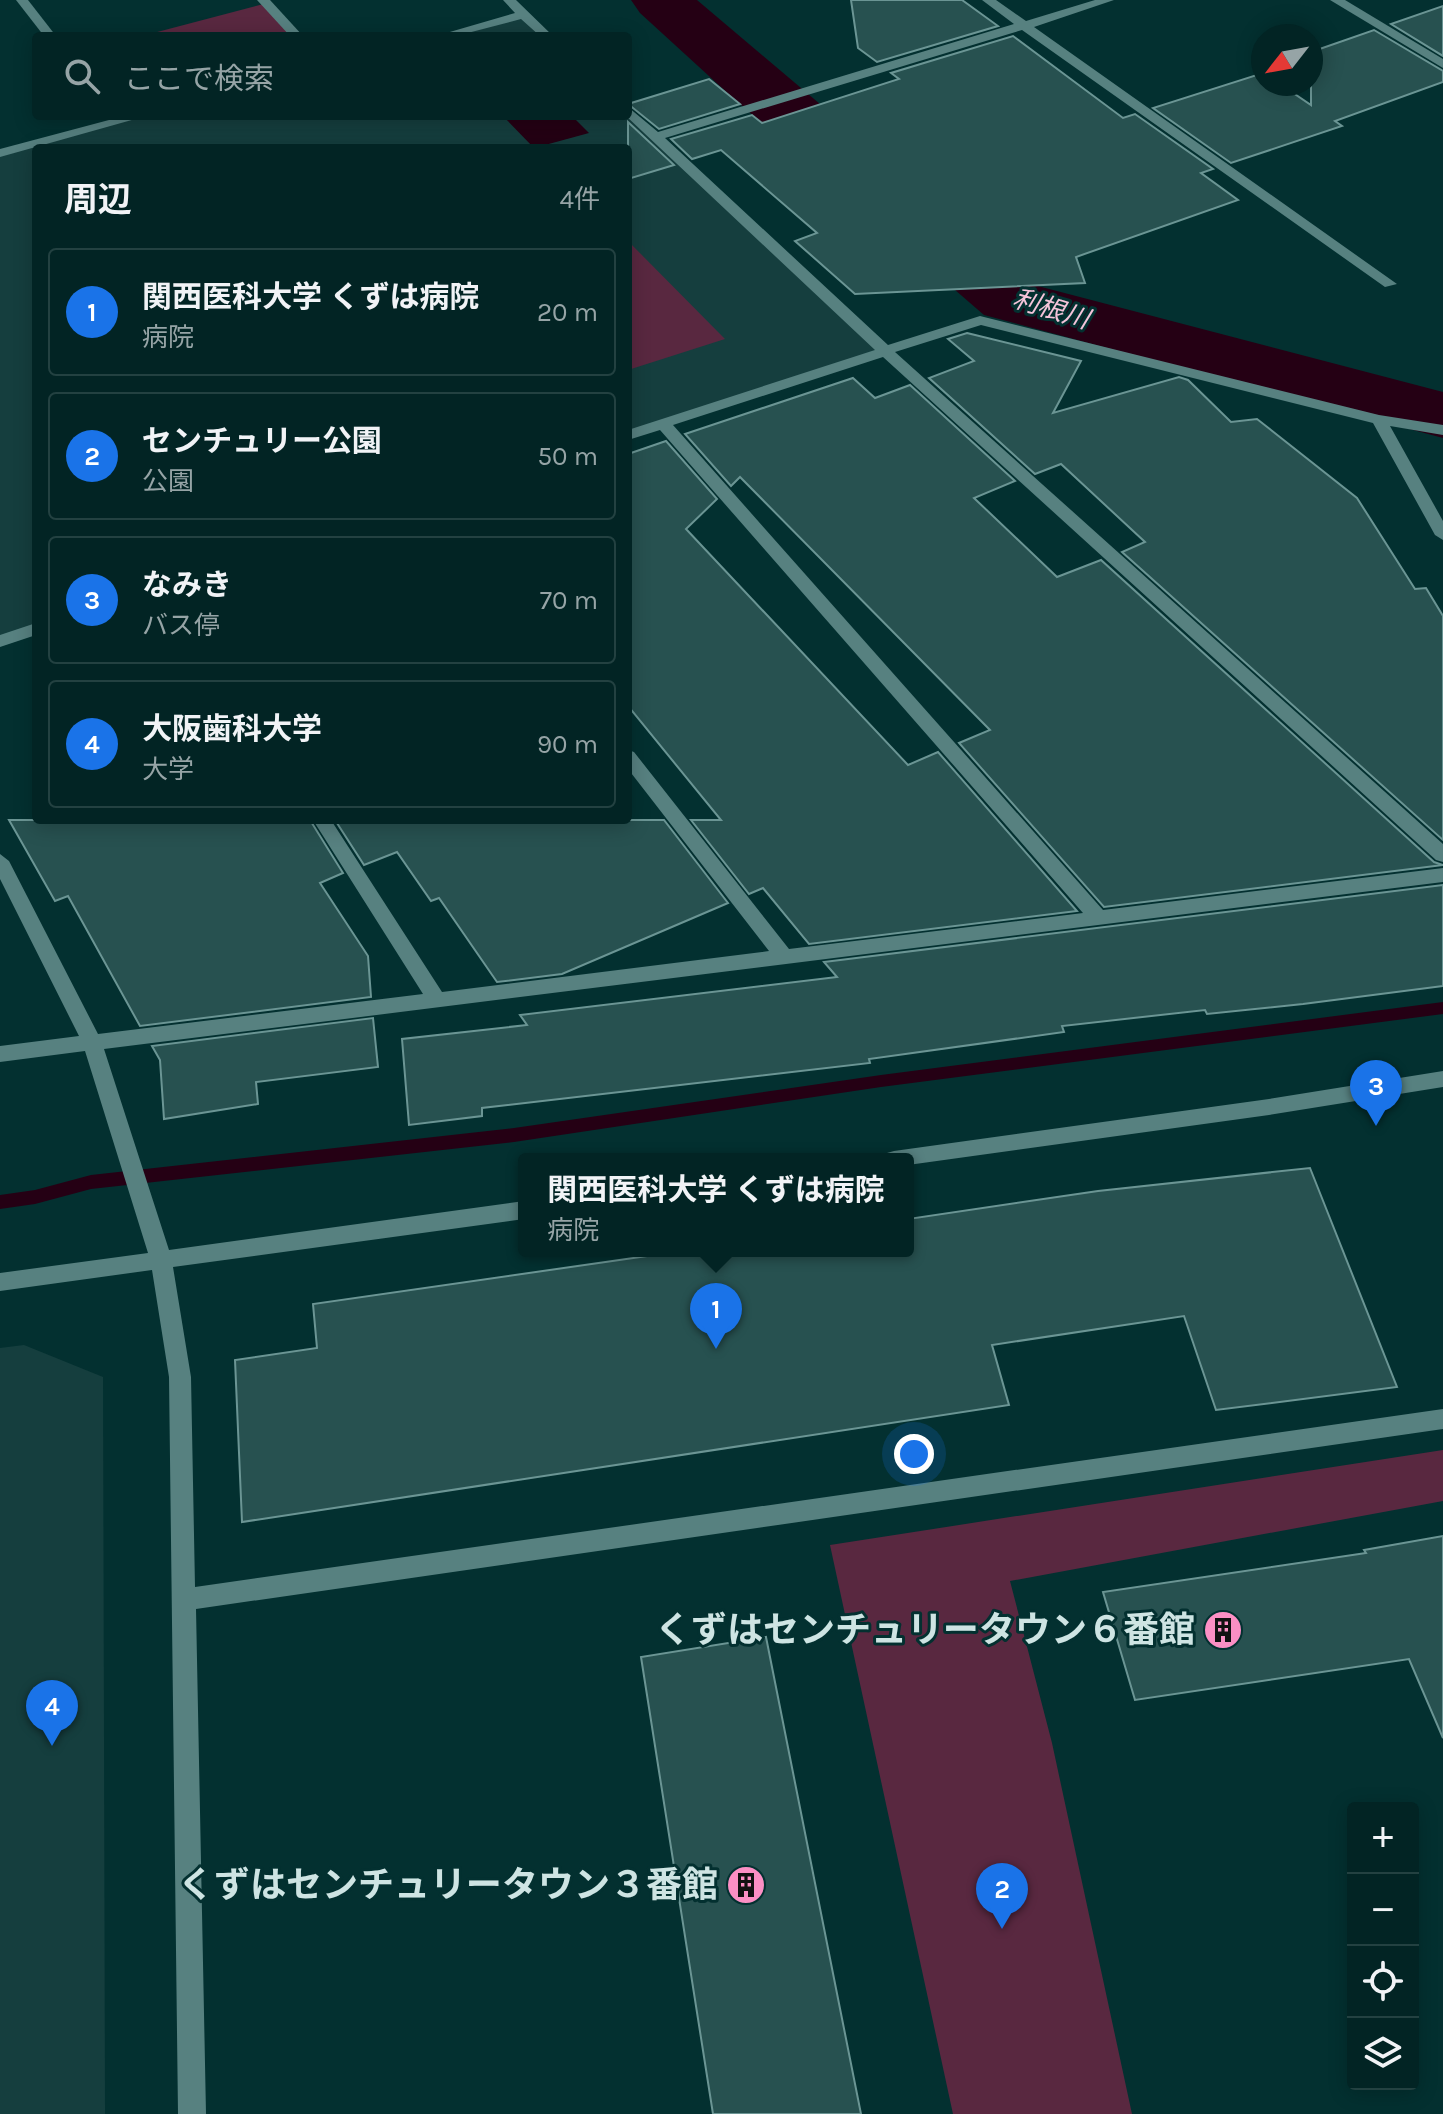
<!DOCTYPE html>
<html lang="ja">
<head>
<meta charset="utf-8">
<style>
  :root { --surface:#022424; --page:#0c2c2c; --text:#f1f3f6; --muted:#96a4a6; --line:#234141; --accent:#1a73e8 }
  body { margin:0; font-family:Karla,"Noto Sans JP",sans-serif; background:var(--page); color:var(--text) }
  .controls { position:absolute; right:24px; bottom:24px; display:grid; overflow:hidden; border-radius:8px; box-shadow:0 4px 20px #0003 }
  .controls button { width:72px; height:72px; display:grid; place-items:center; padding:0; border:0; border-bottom:2px solid var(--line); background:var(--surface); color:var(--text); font:40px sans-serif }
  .compass { position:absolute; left:1251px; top:24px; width:72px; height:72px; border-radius:50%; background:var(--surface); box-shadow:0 4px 20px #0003; rotate:239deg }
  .you { position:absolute; left:914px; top:1454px; width:28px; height:28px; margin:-20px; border:6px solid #fff; border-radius:50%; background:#1a73e8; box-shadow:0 0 0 12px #1a73e833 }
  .badge { display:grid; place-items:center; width:52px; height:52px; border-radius:50%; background:var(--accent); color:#fff; font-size:26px; font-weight:700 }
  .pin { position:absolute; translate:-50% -66px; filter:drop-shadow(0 2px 4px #0008) }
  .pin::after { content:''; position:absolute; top:42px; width:28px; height:24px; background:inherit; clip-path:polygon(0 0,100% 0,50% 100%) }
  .popup { position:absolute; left:518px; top:1153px; width:396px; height:104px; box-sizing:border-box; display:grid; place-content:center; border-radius:8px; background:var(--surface); filter:drop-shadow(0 2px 6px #0005); font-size:26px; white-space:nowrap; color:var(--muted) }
  .popup b { font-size:30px; color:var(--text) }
  .popup::after { content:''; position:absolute; left:50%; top:100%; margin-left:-16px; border:16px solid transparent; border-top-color:var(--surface) }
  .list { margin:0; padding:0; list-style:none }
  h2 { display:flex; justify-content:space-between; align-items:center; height:104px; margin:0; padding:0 32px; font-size:34px }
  h2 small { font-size:26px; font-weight:400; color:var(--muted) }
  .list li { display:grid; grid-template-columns:52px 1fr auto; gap:24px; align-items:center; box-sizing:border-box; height:128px; margin:0 16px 16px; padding:0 16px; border:2px solid var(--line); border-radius:8px }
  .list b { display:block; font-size:30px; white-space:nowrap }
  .list p { margin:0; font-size:26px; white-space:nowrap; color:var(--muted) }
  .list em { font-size:26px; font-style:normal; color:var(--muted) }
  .icon { flex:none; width:44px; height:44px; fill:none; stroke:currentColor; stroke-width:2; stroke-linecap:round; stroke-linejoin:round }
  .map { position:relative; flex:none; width:1443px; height:2114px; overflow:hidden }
  .search { position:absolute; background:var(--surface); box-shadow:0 4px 20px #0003; left:32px; top:32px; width:600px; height:88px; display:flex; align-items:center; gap:20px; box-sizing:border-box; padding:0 28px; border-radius:8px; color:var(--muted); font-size:30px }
  .panel { position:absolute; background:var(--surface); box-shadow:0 4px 20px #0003; left:32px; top:144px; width:600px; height:680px; border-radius:8px }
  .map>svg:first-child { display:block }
  .built { fill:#153e3e }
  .green { fill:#592840 }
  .water { fill:#250014 }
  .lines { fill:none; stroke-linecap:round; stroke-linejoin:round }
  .stream { fill:#250014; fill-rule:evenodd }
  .river { fill:#250014; fill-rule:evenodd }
  .building { fill:#275150; stroke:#6b9594; stroke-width:2 }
  .minor { fill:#578180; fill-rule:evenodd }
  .labels { text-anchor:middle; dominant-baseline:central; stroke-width:6; stroke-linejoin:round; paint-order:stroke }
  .far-water-label { font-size:26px; font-style:italic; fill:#f5c4da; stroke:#033030 }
  .near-poi-label { font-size:36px; font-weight:bold; fill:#cee4e3; stroke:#033030; text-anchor:end }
</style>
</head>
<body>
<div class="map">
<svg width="1443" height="2114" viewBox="0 0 1443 2114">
  <rect width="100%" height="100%" fill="#033030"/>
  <g class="built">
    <path d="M524 14 547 36H442Z"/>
    <path d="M140 116H628L885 351 628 435V148H36V629L0 641V153Z"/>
    <path d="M24 1345 103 1377 105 2114H0V1348Z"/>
  </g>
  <g class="green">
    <path d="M267 3 297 36H142Z"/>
    <path d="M628 241 725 339 628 370Z"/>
    <path d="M1443 1450V1501L1010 1581 1052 1743 1132 2114H953L830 1545Z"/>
  </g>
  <path class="water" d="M503 116H572L589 133 534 148Z"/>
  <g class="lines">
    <path class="stream" d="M1443 1002V1014L881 1087 514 1142 91 1189 35 1204 0 1209V1195L35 1190 91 1175 514 1128 881 1075Z"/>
    <path class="river" d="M631 0H697L1034 285 1443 392V438L984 315 733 98 640 13Z"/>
  </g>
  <g class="building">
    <path d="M851 0H962L998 26 877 62 858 48Z"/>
    <path d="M1443 6V56L1391 24Z"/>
    <path d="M1374 30 1443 71V82L1335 121 1342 126 1231 163 1153 108 1263 73V84H1280L1311 105V52Z"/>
    <path d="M1013 36 1123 118 1135 114 1213 169 1201 173 1238 200 1076 257 1085 283 855 294 795 241 817 233 721 150 692 159 671 139 752 115 762 123 899 79 891 73Z"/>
    <path d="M709 79 740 104 659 129 628 104Z"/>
    <path d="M628 122 674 165 628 179Z"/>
    <path d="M967 333 1081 361 1053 413 1179 377 1188 380 1231 422 1257 419 1357 498 1415 589 1426 588 1443 616V840L1122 552 1145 542 1061 464 1035 474 929 378 974 361 948 339Z"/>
    <path d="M853 378 875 398 910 385 1015 481 974 498 1057 577 1101 560 1434 862 1443 865 1104 907 959 743 990 730 740 477 731 486 685 434Z"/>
    <path d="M666 441 717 499 686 529 908 765 938 752 1077 911 809 944 763 888 749 894 691 820H721L628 706V454Z"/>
    <path d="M9 820H310L343 873 320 883 368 956 371 997 140 1026 68 896 55 901Z"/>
    <path d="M335 820H664L728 903 562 974 497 982 439 898 431 901 397 852 364 865Z"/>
    <path d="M1443 885V986L1303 1004 1207 1014 1205 1010 1062 1026 1064 1032 869 1059 870 1063 482 1108V1116L409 1125 402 1039 527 1025 520 1015 837 977 824 962Z"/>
    <path d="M373 1018 378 1067 256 1082 258 1104 164 1119 160 1060 152 1046Z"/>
    <path d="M1310 1168 1397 1387 1216 1410 1184 1316 992 1345 1009 1405 242 1522 235 1360 317 1348 313 1304 682 1251H908V1219L1098 1191Z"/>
    <path d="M1443 1536V1738L1409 1659 1135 1700 1103 1592 1366 1553 1364 1550Z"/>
    <path d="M766 1637 861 2114H713L641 1657Z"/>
  </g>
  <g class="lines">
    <g class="minor">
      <path d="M16 0H28L56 36H44Z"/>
      <path d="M257 0H270L303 36H290Z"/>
      <path d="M503 0H516L553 36H540L521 19 456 36H436L515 13Z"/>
      <path d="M982 0H996L1026 21 1095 0H1114L1034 27 1397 284 1385 287 1022 30 665 138 888 345 980 316 1379 415 1443 425V435L1390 426 1443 521V540L1435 535 1373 423 981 325 895 352 1443 844V862L1436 860 883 357 673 425 1103 910 1443 868V882L104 1049 169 1250 524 1201V1219L173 1267 191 1377 195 1587 1443 1409V1429L196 1609 206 2114H178L169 1377 152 1270 0 1291V1273L148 1253 85 1051 0 1062V1046L79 1036 0 879V854L9 861 98 1034 423 994 313 820H331L442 992 769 951 628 769V750L634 752 789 949 1083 913 660 430 628 440V430L875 350 626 116 628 107 658 132 1014 24Z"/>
      <path d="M1330 0H1345L1443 59V68Z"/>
      <path d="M124 116H146L0 157V149Z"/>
      <path d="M36 623V635L0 647V635Z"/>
      <path d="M1443 1071V1087L1269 1115 908 1165V1159H884L887 1153 894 1151 1269 1099Z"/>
    </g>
  </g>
  <defs>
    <g id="building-disc" transform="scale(2)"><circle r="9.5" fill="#fb8fc4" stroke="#033030"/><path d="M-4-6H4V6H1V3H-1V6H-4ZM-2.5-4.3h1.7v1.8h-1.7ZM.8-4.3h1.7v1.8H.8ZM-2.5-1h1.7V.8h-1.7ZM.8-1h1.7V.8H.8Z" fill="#111"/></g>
  </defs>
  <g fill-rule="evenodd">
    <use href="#building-disc" x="1223" y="1630"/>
    <use href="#building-disc" x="746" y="1885"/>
  </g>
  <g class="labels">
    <g class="far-water-label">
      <text transform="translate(1051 309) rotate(17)">利根川</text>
    </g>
    <g class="near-poi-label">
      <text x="1195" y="1630">くずはセンチュリータウン６番館</text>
      <text x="718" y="1885">くずはセンチュリータウン３番館</text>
    </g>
  </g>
</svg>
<div class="controls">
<button>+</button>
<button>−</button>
<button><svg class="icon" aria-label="locate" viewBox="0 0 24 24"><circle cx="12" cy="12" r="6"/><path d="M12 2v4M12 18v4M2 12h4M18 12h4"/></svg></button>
<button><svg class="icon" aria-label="layers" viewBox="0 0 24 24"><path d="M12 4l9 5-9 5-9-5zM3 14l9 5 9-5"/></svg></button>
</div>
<svg class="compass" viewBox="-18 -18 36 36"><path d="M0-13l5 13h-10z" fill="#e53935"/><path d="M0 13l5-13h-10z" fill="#96a4a6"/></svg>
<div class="you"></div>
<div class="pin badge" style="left:716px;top:1349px">1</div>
<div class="popup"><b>関西医科大学 くずは病院</b>病院</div>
<div class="pin badge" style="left:1002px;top:1929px">2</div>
<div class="pin badge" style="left:1376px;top:1126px">3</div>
<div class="pin badge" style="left:52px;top:1746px">4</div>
<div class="search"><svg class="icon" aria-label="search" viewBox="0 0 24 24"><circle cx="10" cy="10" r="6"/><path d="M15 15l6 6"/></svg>ここで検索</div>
<section class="panel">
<h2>周辺<small>4件</small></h2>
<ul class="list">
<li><span class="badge">1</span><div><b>関西医科大学 くずは病院</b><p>病院</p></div><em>20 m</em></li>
<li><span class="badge">2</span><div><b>センチュリー公園</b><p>公園</p></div><em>50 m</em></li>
<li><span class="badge">3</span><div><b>なみき</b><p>バス停</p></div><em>70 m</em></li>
<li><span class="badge">4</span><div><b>大阪歯科大学</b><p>大学</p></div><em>90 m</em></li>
</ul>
</section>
</div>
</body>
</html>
